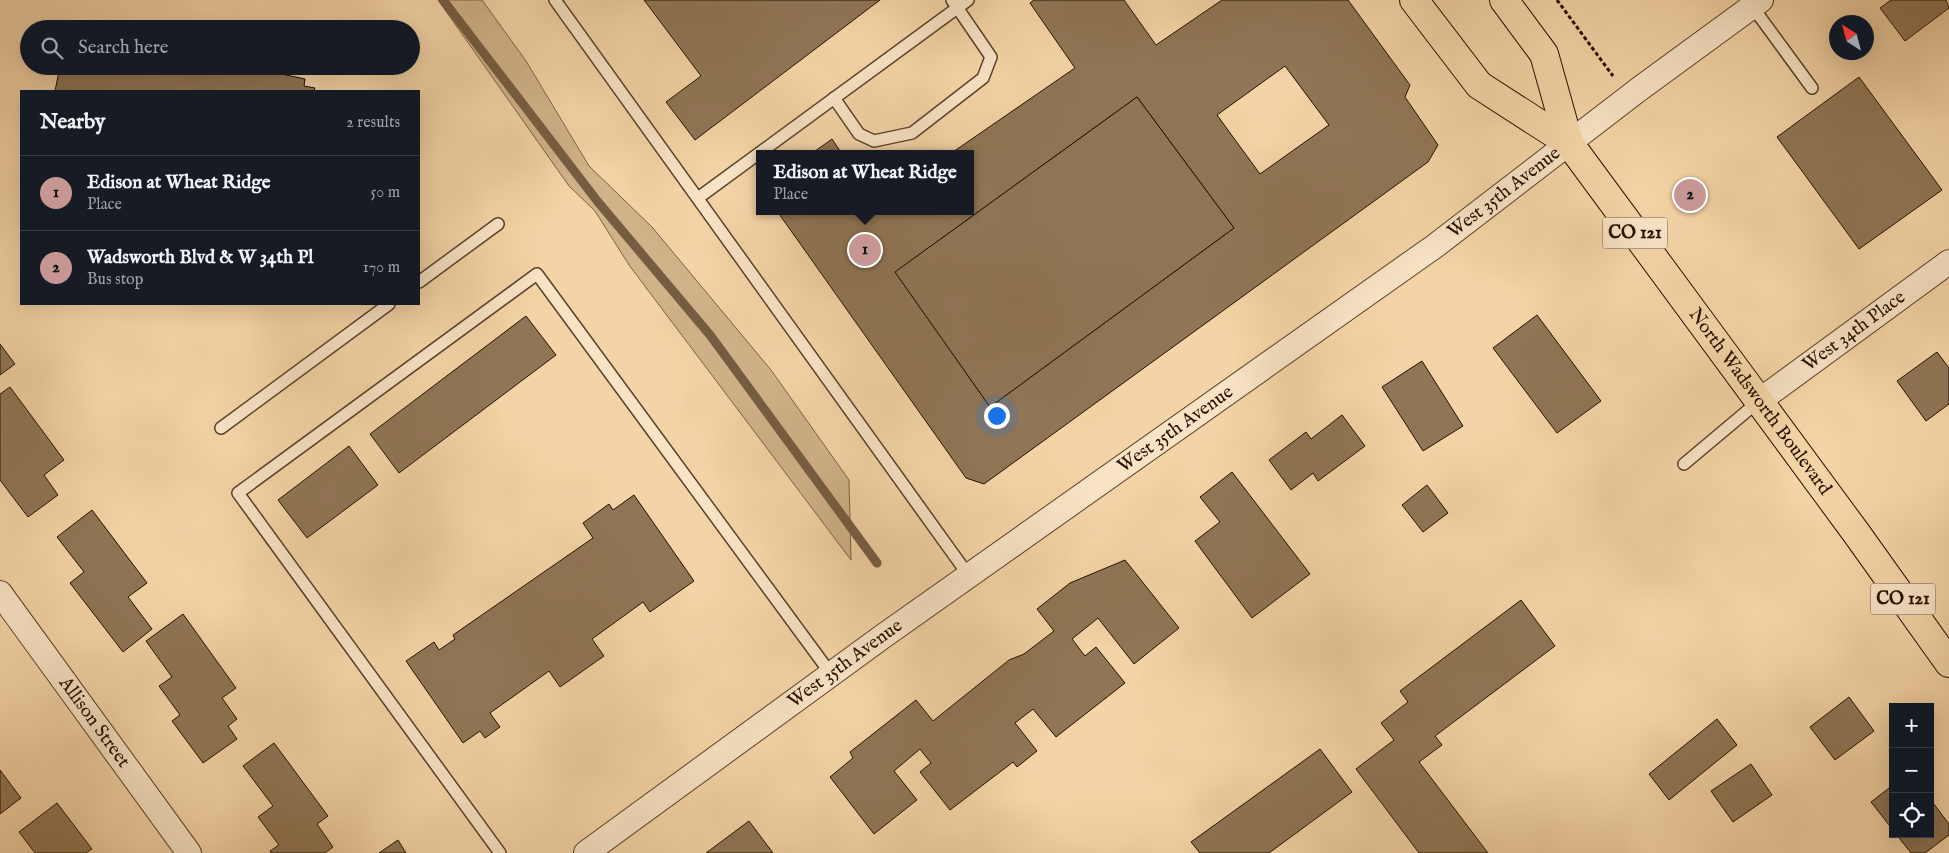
<!DOCTYPE html>
<html lang="en">
<head>
<meta charset="utf-8">
<style>
  :root { --surface:#171b24; --page:#242831; --text:#f1f3f6; --muted:#9ea1a6; --line:#363941; --accent:#c59692 }
  body { margin:0; font-family:"IM FELL English",serif; background:var(--page); color:var(--text) }
  .controls { position:absolute; right:15px; bottom:15px; display:grid; overflow:hidden; border-radius:0px; box-shadow:0 5px 20px #0002 }
  .controls button { width:45px; height:45px; display:grid; place-items:center; padding:0; border:0; border-bottom:1px solid var(--line); background:var(--surface); color:var(--text); font:25px sans-serif }
  .compass { position:absolute; left:1829px; top:15px; width:45px; height:45px; border-radius:50%; background:var(--surface); box-shadow:0 5px 20px #0002; rotate:324deg }
  .you { position:absolute; left:996px; top:415px; width:18px; height:18px; margin:-12px; border:4px solid #fff; border-radius:50%; background:#1a73e8; box-shadow:0 0 0 8px #1a73e833 }
  .badge { display:grid; place-items:center; width:32px; height:32px; border-radius:50%; background:var(--accent); color:#111; font-size:16px; font-weight:700 }
  .pin { position:absolute; translate:-50% -50%; border:2px solid #fff; box-shadow:0 1px 5px #0006 }
  .popup { position:absolute; left:756px; top:150px; width:218px; height:65px; box-sizing:border-box; display:grid; place-content:center; border-radius:0px; background:var(--surface); filter:drop-shadow(0 1px 4px #0005); font-size:16px; white-space:nowrap; color:var(--muted) }
  .popup b { font-size:19px; color:var(--text) }
  .popup::after { content:''; position:absolute; left:50%; top:100%; margin-left:-10px; border:10px solid transparent; border-top-color:var(--surface) }
  .list { margin:0; padding:0; list-style:none }
  h2 { display:flex; justify-content:space-between; align-items:center; height:65px; margin:0; padding:0 20px; font-size:21px }
  h2 small { font-size:16px; font-weight:400; color:var(--muted) }
  .list li { display:grid; grid-template-columns:32px 1fr auto; gap:15px; align-items:center; box-sizing:border-box; height:75px; padding:0 20px; border-top:1px solid var(--line) }
  .list b { display:block; font-size:19px; white-space:nowrap }
  .list p { margin:0; font-size:16px; white-space:nowrap; color:var(--muted) }
  .list em { font-size:16px; font-style:normal; color:var(--muted) }
  .icon { flex:none; width:28px; height:28px; fill:none; stroke:currentColor; stroke-width:2; stroke-linecap:round; stroke-linejoin:round }
  .map { position:relative; flex:none; width:1949px; height:853px; overflow:hidden }
  .search { position:absolute; background:var(--surface); box-shadow:0 5px 20px #0002; left:20px; top:20px; width:400px; height:55px; display:flex; align-items:center; gap:12px; box-sizing:border-box; padding:0 18px; border-radius:28px; color:var(--muted); font-size:19px }
  .panel { position:absolute; background:var(--surface); box-shadow:0 5px 20px #0002; left:20px; top:90px; width:400px; height:215px; border-radius:0px }
  .map>svg:first-child { display:block }
  .green { fill:#d1b38a; stroke:#7a6245 }
  .lines { fill:none; stroke-linecap:round; stroke-linejoin:round }
  .stream { stroke:#765d42; stroke-width:9 }
  .building { fill:#907656; stroke:#241000; fill-rule:evenodd }
  .service-casing { stroke:#58412a; stroke-width:14 }
  .minor-casing { stroke:#58412a; stroke-width:26 }
  .primary-casing { stroke:#241000; stroke-width:30 }
  .path { stroke:#241000; stroke-width:3; stroke-dasharray:4 2.5; stroke-linecap:butt }
  .service { stroke:#f8e3c5; stroke-width:11 }
  .minor { stroke:#f8e3c5; stroke-width:24 }
  .primary { stroke:#f4d4a6; stroke-width:28 }
  .labels { text-anchor:middle; dominant-baseline:central; stroke-width:4; stroke-linejoin:round; paint-order:stroke }
  .shield { fill:#f8e3c5; stroke:#644f3b; stroke-width:1 }
  .shield-label { font-size:18px; font-weight:bold; fill:#241000 }
  .street-label { font-size:19px; fill:#241000; stroke:#f8e3c5 }
</style>
</head>
<body>
<div class="map">
<svg width="1949" height="853" viewBox="0 0 1949 853">
  <rect width="100%" height="100%" fill="#f4d4a6"/>
  <filter id="stains"><feTurbulence type="fractalNoise" baseFrequency=".004" numOctaves="4"/><feColorMatrix values="0 0 0 0 .2 0 0 0 0 .09 0 0 0 0 .02 0 0 0 .5 -.17"/></filter>
  <radialGradient id="worn" r=".72"><stop offset=".6" stop-color="#630" stop-opacity="0"/><stop offset="1" stop-color="#630" stop-opacity=".3"/></radialGradient>
  <path class="green" d="M438 0H482L526 61 589 166 652 227 771 370 849 480 851 560 629 265 595 211 569 186Z"/>
  <g class="lines">
    <path class="stream" d="M443 0 598 202 710 335 877 563"/>
  </g>
  <g class="building">
    <path d="M644 0H880L695 140 666 102 701 76Z"/>
    <path d="M1034 0H1124L1156 45 1222 0H1348L1410 85 1405 97 1438 145 1428 162 984 484 966 478 777 211H970V154H950L1075 68 1030 3ZM1285 66 1329 125 1260 174 1217 115ZM1137 97 1234 228 990 407 895 272Z"/>
    <path d="M1891 0H1946L1949 8 1905 41 1880 8Z"/>
    <path d="M60 66H244L305 79 304 86 315 88 314 91H55Z"/>
    <path d="M1859 77 1942 190 1859 249 1777 137Z"/>
    <path d="M1137 97 1234 228 990 407 895 272Z"/>
    <path d="M832 139 842 154H811Z"/>
    <path d="M1537 315 1601 401 1557 433 1493 348Z"/>
    <path d="M526 316 556 355 399 473 370 434Z"/>
    <path d="M0 344 15 364 0 375Z"/>
    <path d="M1937 352 1949 368V404L1926 421 1897 381Z"/>
    <path d="M1422 361 1463 426 1423 451 1382 387Z"/>
    <path d="M10 387 64 460 44 475 58 495 28 517 0 480V394Z"/>
    <path d="M1342 415 1365 446 1318 481 1313 473 1291 490 1269 460 1306 432 1311 439Z"/>
    <path d="M349 446 378 485 307 538 278 500Z"/>
    <path d="M1232 472 1310 574 1252 618 1195 541 1220 522 1200 497Z"/>
    <path d="M1427 485 1448 513 1423 532 1402 505Z"/>
    <path d="M634 495 694 581 650 612 643 602 592 639 604 656 560 687 549 671 490 713 500 727 485 738 480 731 463 743 406 661 434 642 439 650 455 639 453 635 593 538 583 523 609 504 613 510Z"/>
    <path d="M92 510 147 583 128 597 152 629 123 652 70 583 84 572 57 537Z"/>
    <path d="M1125 560 1179 628 1134 664 1098 618 1072 639 1085 656 1096 647 1125 683 1056 737 1033 709 1015 723 1037 751 1017 767 1013 762 950 810 920 772 931 763 920 749 894 771 917 800 874 834 830 777 853 758 850 752 916 700 933 721 1009 660 1024 654 1054 631 1037 609 1070 583Z"/>
    <path d="M1521 600 1555 646 1435 736 1442 745 1419 762 1488 853H1419L1356 769 1394 740 1381 723 1408 702 1400 691Z"/>
    <path d="M183 614 236 688 222 698 237 719 228 726 237 739 203 763 172 721 180 715 159 686 172 677 146 641Z"/>
    <path d="M1849 697 1874 731 1835 760 1810 727Z"/>
    <path d="M1717 719 1737 745 1669 800 1649 774Z"/>
    <path d="M274 743 328 816 317 824 333 847 325 853H271L270 851 279 845 258 817 273 806 243 766Z"/>
    <path d="M1320 749 1352 792 1269 853H1200L1191 842Z"/>
    <path d="M1751 764 1772 795 1733 822 1711 791Z"/>
    <path d="M0 770 21 798 0 814Z"/>
    <path d="M1893 785V830L1871 802Z"/>
    <path d="M1930 799 1949 824V835L1925 853H1911L1896 834H1930Z"/>
    <path d="M57 803 92 849 86 853H35L19 832Z"/>
    <path d="M749 821 773 853H706Z"/>
    <path d="M398 840 406 853H379Z"/>
  </g>
  <g class="lines">
    <g class="service-casing">
      <g id="service">
        <path d="M555 0 969 576"/>
        <path d="M1752 6 1812 88"/>
        <path d="M834 98 859 134 874 141 912 133 983 78 991 57 952 0"/>
        <path d="M698 198 968 0"/>
        <path d="M419 282 498 224"/>
        <path d="M221 428 389 304"/>
        <path d="M1684 464 1759 401"/>
        <path d="M500 853 238 493 537 274 831 674"/>
      </g>
    </g>
    <g class="minor-casing">
      <g id="minor">
        <path id="s1" d="M1759 401 1949 262"/>
        <path id="s2" d="M0 593 189 853"/>
        <path id="s3" d="M586 853 882 637 1435 246 1638 90 1761 0"/>
      </g>
    </g>
    <g class="primary-casing">
      <g id="primary">
        <path d="M1414 0 1479 85 1569 143"/>
        <path id="s4" d="M1504 0 1544 54 1569 143 1857 534 1949 663"/>
      </g>
    </g>
    <path class="path" d="M1557 0 1613 76"/>
    <use href="#service" class="service"/>
    <use href="#minor" class="minor"/>
    <use href="#primary" class="primary"/>
  </g>
  <g class="labels">
    <g class="shield">
      <rect x="1602.5" y="217.5" width="65" height="31" rx="4"/>
      <rect x="1870.5" y="583.5" width="65" height="31" rx="4"/>
    </g>
    <g class="shield-label">
      <text x="1635" y="233">CO 121</text>
      <text x="1903" y="599">CO 121</text>
    </g>
    <g class="street-label">
      <text stroke="none"><textPath href="#s3" startOffset="1131">West 35th Avenue</textPath></text>
      <text stroke="none"><textPath href="#s1" startOffset="118">West 34th Place</textPath></text>
      <text stroke="none"><textPath href="#s4" startOffset="481">North Wadsworth Boulevard</textPath></text>
      <text stroke="none"><textPath href="#s3" startOffset="726">West 35th Avenue</textPath></text>
      <text stroke="none"><textPath href="#s3" startOffset="321">West 35th Avenue</textPath></text>
      <text stroke="none"><textPath href="#s2" startOffset="160">Allison Street</textPath></text>
    </g>
  </g>
  <rect width="100%" height="100%" filter="url(#stains)"/>
  <rect width="100%" height="100%" fill="url(#worn)"/>
</svg>
<div class="controls">
<button>+</button>
<button>−</button>
<button><svg class="icon" aria-label="locate" viewBox="0 0 24 24"><circle cx="12" cy="12" r="6"/><path d="M12 2v4M12 18v4M2 12h4M18 12h4"/></svg></button>
</div>
<svg class="compass" viewBox="-18 -18 36 36"><path d="M0-13l5 13h-10z" fill="#e53935"/><path d="M0 13l5-13h-10z" fill="#9ea1a6"/></svg>
<div class="you"></div>
<div class="pin badge" style="left:865px;top:250px">1</div>
<div class="popup"><b>Edison at Wheat Ridge</b>Place</div>
<div class="pin badge" style="left:1690px;top:195px">2</div>
<div class="search"><svg class="icon" aria-label="search" viewBox="0 0 24 24"><circle cx="10" cy="10" r="6"/><path d="M15 15l6 6"/></svg>Search here</div>
<section class="panel">
<h2>Nearby<small>2 results</small></h2>
<ul class="list">
<li><span class="badge">1</span><div><b>Edison at Wheat Ridge</b><p>Place</p></div><em>50 m</em></li>
<li><span class="badge">2</span><div><b>Wadsworth Blvd &amp; W 34th Pl</b><p>Bus stop</p></div><em>170 m</em></li>
</ul>
</section>
</div>
</body>
</html>
